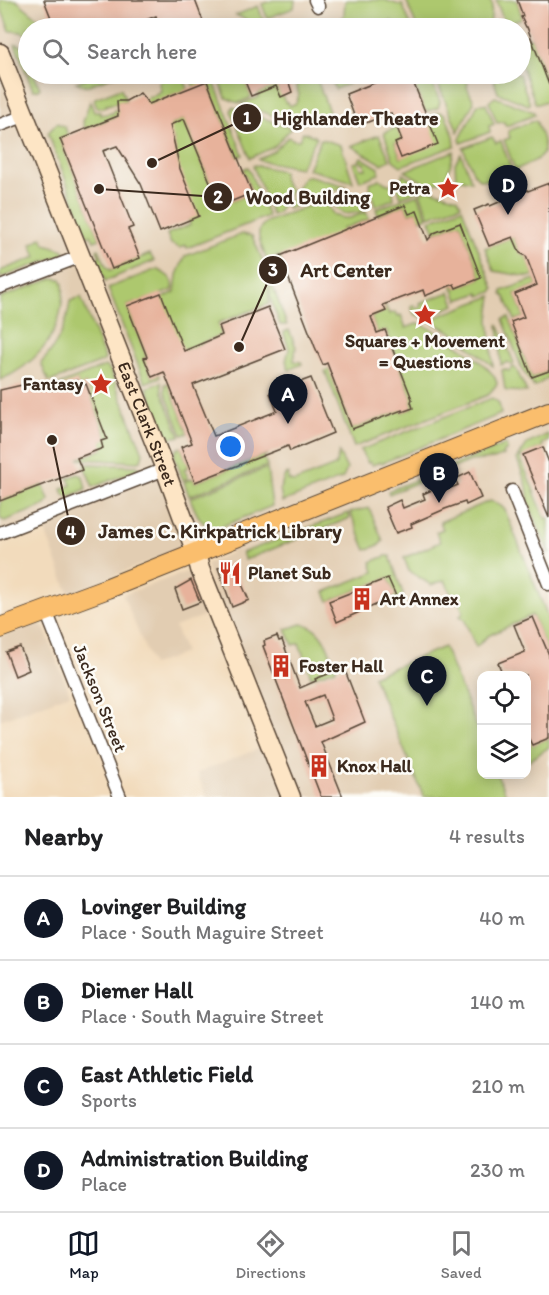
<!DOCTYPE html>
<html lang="en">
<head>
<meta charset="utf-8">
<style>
  :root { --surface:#fff; --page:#f6f6f6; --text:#202124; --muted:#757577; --line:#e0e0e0; --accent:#111827 }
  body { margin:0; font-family:Itim,sans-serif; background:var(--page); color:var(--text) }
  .controls { position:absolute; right:18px; bottom:18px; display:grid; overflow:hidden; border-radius:12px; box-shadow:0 3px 15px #0003 }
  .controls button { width:54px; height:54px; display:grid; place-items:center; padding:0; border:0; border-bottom:2px solid var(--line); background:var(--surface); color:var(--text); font:30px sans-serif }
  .you { position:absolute; left:231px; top:447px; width:21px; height:21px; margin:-15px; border:4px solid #fff; border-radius:50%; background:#1a73e8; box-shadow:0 0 0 9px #1a73e833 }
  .badge { display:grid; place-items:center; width:39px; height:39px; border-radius:50%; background:var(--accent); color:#fff; font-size:20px; font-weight:700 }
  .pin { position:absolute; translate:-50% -50px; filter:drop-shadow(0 2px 3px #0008) }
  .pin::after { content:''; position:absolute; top:32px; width:21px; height:18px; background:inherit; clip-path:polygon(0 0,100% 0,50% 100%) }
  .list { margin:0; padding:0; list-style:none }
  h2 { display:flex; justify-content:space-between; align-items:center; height:78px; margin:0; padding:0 24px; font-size:26px }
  h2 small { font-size:20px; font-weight:400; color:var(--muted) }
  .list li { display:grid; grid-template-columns:39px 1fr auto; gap:18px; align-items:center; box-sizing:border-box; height:84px; padding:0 24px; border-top:2px solid var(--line) }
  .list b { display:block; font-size:22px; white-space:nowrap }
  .list p { margin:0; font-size:20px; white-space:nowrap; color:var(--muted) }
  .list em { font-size:20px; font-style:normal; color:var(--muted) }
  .icon { flex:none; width:33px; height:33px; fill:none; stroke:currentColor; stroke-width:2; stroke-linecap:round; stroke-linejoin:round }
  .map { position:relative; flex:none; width:549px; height:797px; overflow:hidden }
  .search { position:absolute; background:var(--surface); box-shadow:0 3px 15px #0003; left:18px; right:18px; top:18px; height:66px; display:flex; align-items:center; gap:15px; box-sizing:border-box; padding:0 21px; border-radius:33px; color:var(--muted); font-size:22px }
  .sheet { height:414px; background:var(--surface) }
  nav { display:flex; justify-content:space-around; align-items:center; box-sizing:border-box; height:84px; border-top:2px solid var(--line); background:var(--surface); font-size:16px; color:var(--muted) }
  nav a { display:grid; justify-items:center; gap:3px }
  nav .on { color:var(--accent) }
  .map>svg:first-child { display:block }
  .built { fill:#e2cdb2; fill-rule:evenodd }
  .green { fill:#adc86e; stroke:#747946; stroke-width:1.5 }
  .building { fill:#e7b29b; fill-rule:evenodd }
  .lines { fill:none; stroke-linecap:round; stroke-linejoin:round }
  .street-casing { stroke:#564536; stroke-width:15 }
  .secondary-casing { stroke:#564536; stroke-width:21 }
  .primary-casing { stroke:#564536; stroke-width:22 }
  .street { stroke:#fff; stroke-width:12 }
  .secondary { stroke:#fde5c5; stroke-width:18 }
  .primary { stroke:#fabe6d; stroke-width:20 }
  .labels { text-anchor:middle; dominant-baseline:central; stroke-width:5; stroke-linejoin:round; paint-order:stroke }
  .poi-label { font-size:18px; font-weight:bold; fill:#3b2a1e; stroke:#fdfcf7; text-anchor:start }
  .street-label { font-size:18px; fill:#3b2a1e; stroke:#fdfcf7 }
  .leader { fill:none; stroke:#3b2a1e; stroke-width:2 }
  .callout-dot { fill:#3b2a1e; stroke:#fdfcf7; stroke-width:2 }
  .mark-label { font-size:18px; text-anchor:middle; font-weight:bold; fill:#fff }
  .callout-label { font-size:20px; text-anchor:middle; font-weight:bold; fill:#3b2a1e; stroke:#fdfcf7; stroke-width:5; stroke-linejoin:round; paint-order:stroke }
</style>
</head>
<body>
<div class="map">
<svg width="549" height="797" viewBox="0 0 549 797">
  <rect width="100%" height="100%" fill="#fdfcf7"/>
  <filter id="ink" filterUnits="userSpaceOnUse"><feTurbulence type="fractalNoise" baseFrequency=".0167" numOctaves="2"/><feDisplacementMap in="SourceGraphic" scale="12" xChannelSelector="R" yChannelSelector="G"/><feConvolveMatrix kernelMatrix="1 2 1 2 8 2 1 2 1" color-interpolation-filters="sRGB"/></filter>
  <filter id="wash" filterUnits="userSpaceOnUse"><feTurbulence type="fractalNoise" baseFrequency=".008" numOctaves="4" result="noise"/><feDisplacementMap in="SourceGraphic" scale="24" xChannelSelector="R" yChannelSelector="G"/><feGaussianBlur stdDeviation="1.35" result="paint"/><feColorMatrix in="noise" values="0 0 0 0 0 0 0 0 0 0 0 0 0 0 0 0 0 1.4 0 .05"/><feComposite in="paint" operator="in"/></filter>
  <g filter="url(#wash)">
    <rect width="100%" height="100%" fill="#f2dbbc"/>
    <g class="built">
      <path d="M0 0H549V797H207L197 773 263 747 206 564 231 553 222 532 69 594 42 523 0 540ZM28 28H520V74H28ZM482 676H526V774H482Z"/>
      <path d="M186 572 193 574 209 614 175 627 185 653 152 665 123 595Z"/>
      <path d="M39 623 45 630 70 694 0 720V636Z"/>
    </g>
    <g class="green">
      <path d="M0 0H16L45 24 46 28H28V36L21 32 10 31 0 6Z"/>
      <path d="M273 0H295L294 8 267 18 262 4Z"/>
      <path d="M347 0H385L399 5 402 4 412 28H396L392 21 372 28H341L339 24 344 15 345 1Z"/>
      <path d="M406 0H490L492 4 490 28H417Z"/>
      <path d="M496 0H517L522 18 505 24Z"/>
      <path d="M258 6 263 20 253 23 236 15Z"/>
      <path d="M526 37 532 39 549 87V100L538 104 535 103 521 64V54Z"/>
      <path d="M15 44H18C30 49 28 62 28 74H34L40 88 38 90H33Z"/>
      <path d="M98 74H120L86 86 76 82Z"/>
      <path d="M169 74H182L188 89 138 108 149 96 150 97 161 91 159 84 163 76Z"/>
      <path d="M189 74H211L243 155 238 157 207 81 194 87Z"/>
      <path d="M217 74H257L244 79 251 96 250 98 238 103 226 98Z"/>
      <path d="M295 74H315L329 112 328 114 306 122 305 115 300 117 304 123 298 125 241 104 259 97 258 93 276 86 286 103 288 102 290 106 296 103 299 95 294 78Z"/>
      <path d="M333 74H353L348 84 335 89 331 79Z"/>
      <path d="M410 74H429L440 102 438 108 425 112Z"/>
      <path d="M434 74H458L468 83 467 87 474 102 458 132Z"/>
      <path d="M490 74H519L530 104 528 105 498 93 493 77Z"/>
      <path d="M121 88 126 101H118L117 103 106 105V107L97 108 94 100 95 98Z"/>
      <path d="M495 97 534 112 535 115 506 126 504 122 497 123 489 102Z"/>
      <path d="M90 101 94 112H100V115L113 113 114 110 130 111 85 129 83 122Z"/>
      <path d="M478 104H486L494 124 489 126 490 132 461 143 460 139Z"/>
      <path d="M233 107 249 112 245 117 249 119 251 115 250 113 291 128 274 147 250 158 231 111Z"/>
      <path d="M440 112 445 114 454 136 455 146 401 166 393 160 384 133 395 128 398 129 402 140 395 143 401 158 427 117Z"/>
      <path d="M184 119 220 206 252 193 243 169 248 167 268 216 187 248 186 245 180 248 171 244 167 234 190 225 173 138 155 140 152 132Z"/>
      <path d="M536 120C549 156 549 155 515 170L504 140 510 138 508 131Z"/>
      <path d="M57 123 65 127 68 136 60 139 100 239 94 241 91 235 87 236 48 133Z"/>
      <path d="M303 132 317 137 300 168 261 161 258 159 274 151 288 137 294 140H299Z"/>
      <path d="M379 135 390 160 382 164 351 146Z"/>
      <path d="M492 137 496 143 501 141 512 171 490 180H480L474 174 463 148Z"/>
      <path d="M321 139 341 145 353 182 308 169Z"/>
      <path d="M454 151 447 178 429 186 405 171Z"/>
      <path d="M461 154 471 180V181L462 179 456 181 455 163Z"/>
      <path d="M361 157 379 168V174L360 181 353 163 358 162 361 169H366L365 164 359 161Z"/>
      <path d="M255 165 283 171C282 177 285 186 291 190L278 213 272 215 253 166Z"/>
      <path d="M403 174 425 188 401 197 397 186Z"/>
      <path d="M306 176H310L346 186 288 209 287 206 302 179Z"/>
      <path d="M380 179 385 183 392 185 394 199 375 206 369 183Z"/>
      <path d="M429 189 458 198 461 205 429 216 420 193Z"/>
      <path d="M347 192 349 196 352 195 354 199 361 200 365 210C348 216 338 217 330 198Z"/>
      <path d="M418 194 427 217 420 220 416 211 409 214 405 205 378 215 376 209Z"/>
      <path d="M324 200 334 215 343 218H350L366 212 369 219 342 229 345 239 280 256 284 266 282 267 277 256 267 260C262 246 252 232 266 222Z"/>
      <path d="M462 208 494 289 492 292 480 296 479 293 458 300 452 285 454 284 456 288 481 278 460 223 435 232 430 220Z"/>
      <path d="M508 225 520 253 526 256 534 275 529 277 494 271 485 248 512 237Z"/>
      <path d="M242 234 252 236 268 272 269 304 218 323 222 335 169 356 163 298 175 292 177 275 185 256Z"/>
      <path d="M42 237 45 244 64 250 65 254 0 278V271L36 257 31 244Z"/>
      <path d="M99 249 106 266 110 270 150 254 154 261 105 281 96 258 100 257 97 250Z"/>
      <path d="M157 269C166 275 175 278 173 290L127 306 147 357 144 358 152 377 159 374 160 377 145 383 108 288Z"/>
      <path d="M53 278 61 279C65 287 63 294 62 302 58 339 33 366 0 380V298Z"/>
      <path d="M270 279 287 325H280L270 297Z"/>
      <path d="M535 279 537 285 515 294 524 317 515 320 505 297 502 294V291Z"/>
      <path d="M450 292 455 305 423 318 414 314 411 306 414 305 417 309 421 307 420 303Z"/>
      <path d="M492 296 489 319 493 366 451 332 428 320Z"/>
      <path d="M81 297 105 359 102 362 49 382 41 363C57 346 67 325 70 301Z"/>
      <path d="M383 305H385L389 314 396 312 398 316 401 315 406 328 419 323C437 331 495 365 497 384L488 395 354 447 325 371 329 369 352 429 397 412 400 408 402 412 413 408 411 402 412 399 386 330 377 333 371 317 385 311Z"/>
      <path d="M509 317 532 377 549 371V377L534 387 522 369 503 319Z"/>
      <path d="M498 324 514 363 513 365 508 362 501 365Z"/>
      <path d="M289 330 296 347 294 361 301 362 302 364 289 370 286 361 289 349 284 334V332Z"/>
      <path d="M105 366 110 370 143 453 141 460 138 462 78 459 103 449 101 441 107 438 86 384 79 387 77 381 52 390 51 388Z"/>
      <path d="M513 367 516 369 527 392 508 391 505 390 502 370 504 369 509 371Z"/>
      <path d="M161 382 162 392 180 436 171 438 166 436 147 388Z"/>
      <path d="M168 383 188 433 182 435 165 392V384Z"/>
      <path d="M492 398 499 403 501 414 382 463 380 462 372 465 371 462 368 463 360 450Z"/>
      <path d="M548 434 549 441 542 444 543 447 520 457 545 518H549V554L529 504 527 486 517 459 527 444Z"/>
      <path d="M506 444 507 451 503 452 504 455 494 459 471 461 389 494 388 491Z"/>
      <path d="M181 447 189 467 184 469 188 478 183 480 174 455 177 449Z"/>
      <path d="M339 453 347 469 343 478 282 502 280 488 285 475 289 474 288 480 294 482 335 466Z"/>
      <path d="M268 454 264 457 267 466 189 496 184 482 193 478 195 482Z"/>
      <path d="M91 464 137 466 140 469 93 487 85 468 86 465Z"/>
      <path d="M267 468 272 506 218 528C200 528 196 512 190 498Z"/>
      <path d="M78 474 83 476 86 489 69 497 64 495 62 489 71 485 68 478Z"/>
      <path d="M43 485 49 500 46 505 5 521 0 519V501Z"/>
      <path d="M490 501 499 504 505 510 549 620V655L532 615 488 636 476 647 464 619 460 616 463 612 460 602 454 601 445 580 431 585 409 571 404 558 440 542 436 532 443 529 440 522Z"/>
      <path d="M369 508 383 541 379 545 366 550 350 512Z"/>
      <path d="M348 513 350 518 245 560 242 553Z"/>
      <path d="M386 556H390L403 594 399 600 395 602 393 598 396 596 388 578 329 601 325 592 374 572 371 562Z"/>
      <path d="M302 624C323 626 330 652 336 669L311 677 299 643 293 645 286 629Z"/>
      <path d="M444 647 481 737 482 774 497 775 507 797H424L373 676Z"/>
      <path d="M526 733 532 745 549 738V747L527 762Z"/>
    </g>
    <g id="blocks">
      <g class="building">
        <path d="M44 0H195L203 21 184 28H160L156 16 133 25 134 28H55Z"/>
        <path d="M517 0H549V85L527 27H526L521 17 523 16Z"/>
        <path d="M257 74H286L292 92 281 97 276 86 251 96 244 79Z"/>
        <path d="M376 74H410L438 144 401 158 395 143 402 140 391 113 358 126 346 94 379 81Z"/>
        <path d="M207 81 252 193 220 206 184 119 170 125 180 169 199 216 160 232 141 184 117 146 103 151 133 227 128 229 140 258 112 269 60 139 118 116 117 101H126L140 93 149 104Z"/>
        <path d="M549 183V371L532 377 511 322 524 317 515 294 537 285 534 277 526 256 520 253 513 237 489 246 474 210 489 204 490 206 527 190 528 191Z"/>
        <path d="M405 205 409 214 417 211 428 240 434 233 460 223 481 278 456 288 454 284 425 296 423 290 383 305 386 311 371 317 377 333 385 330 412 399 411 402 413 408 402 412V410L352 429 327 363 323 365 315 347 280 256Z"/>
        <path d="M161 293 184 351 222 335 219 326 268 307 285 349 193 385 214 436 277 411 270 393 311 378 333 433 290 451 288 446 195 482 181 447 192 443 164 372 152 377 144 358 147 357 127 306Z"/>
        <path d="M77 380 79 387 86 384 107 439 101 441 103 448 77 458 82 470 0 501V390L22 385 39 387 49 382 52 390Z"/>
        <path d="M543 447 549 463V518L523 455Z"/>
        <path d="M470 472 481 498 466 505 465 502 445 509 411 524 412 527 396 533 385 507 400 500 403 508 425 499 423 494 434 489 436 494 458 485 455 479Z"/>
        <path d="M232 562 249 600 232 607 218 568Z"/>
        <path d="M388 578 396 596 337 622 329 601Z"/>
        <path d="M191 580 200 602 182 609 175 589Z"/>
        <path d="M533 617 549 655V738L532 745 526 733V675H503L498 663 525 652 514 625Z"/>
        <path d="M277 636 279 641 282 640 300 688 316 681 315 679 344 668 365 722 321 742 343 797H321L263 646 265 645 264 641ZM323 695 332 719 315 726 305 702Z"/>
        <path d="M20 647 29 670 15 676 6 652Z"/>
      </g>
    </g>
  </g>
  <g filter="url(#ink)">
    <use href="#blocks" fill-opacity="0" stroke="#564536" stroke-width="1.5"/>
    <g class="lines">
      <g class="street-casing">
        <g id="street">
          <path d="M315 0 318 6"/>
          <path d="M0 125 24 116"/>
          <path d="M0 287 79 257"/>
          <path d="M512 491 549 584"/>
          <path d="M0 533 165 469"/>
          <path d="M46 611 120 797"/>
        </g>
      </g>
      <g class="secondary-casing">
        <g id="secondary">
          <path id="s1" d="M0 53 165 469 196 553 200 569 291 797"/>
        </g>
      </g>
      <g class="primary-casing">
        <path id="primary" d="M0 628 108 588 549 412"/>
      </g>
      <use href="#street" class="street"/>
      <use href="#secondary" class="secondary"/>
      <use href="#primary" class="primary"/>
    </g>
  </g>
  <defs>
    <g id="sight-bare" transform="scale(1.8)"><path d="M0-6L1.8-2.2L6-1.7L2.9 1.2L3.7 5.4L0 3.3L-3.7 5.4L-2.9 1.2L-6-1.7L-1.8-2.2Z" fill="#c8321e" stroke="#fdfcf7" stroke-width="2.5" paint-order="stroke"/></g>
    <g id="restaurant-bare" transform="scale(1.8)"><path d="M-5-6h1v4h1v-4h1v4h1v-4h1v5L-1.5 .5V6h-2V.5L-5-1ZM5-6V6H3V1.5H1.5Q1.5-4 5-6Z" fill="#c8321e" stroke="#fdfcf7" stroke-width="2.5" paint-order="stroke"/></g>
    <g id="building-bare" transform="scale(1.8)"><path d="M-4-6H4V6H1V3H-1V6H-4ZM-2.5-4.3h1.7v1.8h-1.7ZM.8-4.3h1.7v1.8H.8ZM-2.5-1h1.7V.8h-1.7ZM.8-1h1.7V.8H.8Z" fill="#c8321e" stroke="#fdfcf7" stroke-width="2.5" paint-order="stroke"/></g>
  </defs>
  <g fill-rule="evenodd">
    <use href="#sight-bare" x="448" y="188"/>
    <use href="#sight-bare" x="425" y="315"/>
    <use href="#sight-bare" x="101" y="384"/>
    <use href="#restaurant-bare" x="230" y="573"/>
    <use href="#building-bare" x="362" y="599"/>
    <use href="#building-bare" x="281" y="666"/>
    <use href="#building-bare" x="319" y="766"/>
  </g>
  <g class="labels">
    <g class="poi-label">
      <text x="430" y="188" text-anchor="end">Petra</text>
      <text x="425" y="341" text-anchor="middle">Squares + Movement<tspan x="425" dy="21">= Questions</tspan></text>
      <text x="83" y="384" text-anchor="end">Fantasy</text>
      <text x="248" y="573">Planet Sub</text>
      <text x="380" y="599">Art Annex</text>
      <text x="299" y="666">Foster Hall</text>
      <text x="337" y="766">Knox Hall</text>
    </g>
    <g class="street-label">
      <text stroke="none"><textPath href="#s1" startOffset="399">East Clark Street</textPath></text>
      <text transform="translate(100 698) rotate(68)">Jackson Street</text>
    </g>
  </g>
  <path class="leader" d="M152 163L247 118M99 189L218 197M239 347L273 270M52 440L71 531"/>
  <g class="callout-dot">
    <circle cx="152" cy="163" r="6"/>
    <circle cx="99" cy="189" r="6"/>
    <circle cx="239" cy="347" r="6"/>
    <circle cx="52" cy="440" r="6"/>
    <circle cx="247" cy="118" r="15"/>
    <circle cx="218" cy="197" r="15"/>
    <circle cx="273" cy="270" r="15"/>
    <circle cx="71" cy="531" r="15"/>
  </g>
  <g class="mark-label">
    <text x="247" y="124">1</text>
    <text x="218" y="203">2</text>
    <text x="273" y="276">3</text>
    <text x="71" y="538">4</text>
  </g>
  <g class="callout-label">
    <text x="356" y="125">Highlander Theatre</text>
    <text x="308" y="204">Wood Building</text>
    <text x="346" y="277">Art Center</text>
    <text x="220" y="538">James C. Kirkpatrick Library</text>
  </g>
</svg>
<div class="controls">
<button><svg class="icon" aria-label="locate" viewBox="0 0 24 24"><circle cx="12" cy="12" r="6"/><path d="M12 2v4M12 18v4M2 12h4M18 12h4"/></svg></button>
<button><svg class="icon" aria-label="layers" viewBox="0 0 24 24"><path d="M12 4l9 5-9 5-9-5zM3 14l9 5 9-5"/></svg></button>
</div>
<div class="you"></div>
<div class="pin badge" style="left:288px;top:424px">A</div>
<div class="pin badge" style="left:439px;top:503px">B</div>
<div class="pin badge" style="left:427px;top:706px">C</div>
<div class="pin badge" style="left:508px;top:215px">D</div>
<div class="search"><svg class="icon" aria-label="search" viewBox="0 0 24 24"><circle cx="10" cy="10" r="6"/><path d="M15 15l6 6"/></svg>Search here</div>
</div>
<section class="sheet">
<h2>Nearby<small>4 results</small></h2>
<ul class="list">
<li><span class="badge">A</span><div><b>Lovinger Building</b><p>Place · South Maguire Street</p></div><em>40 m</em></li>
<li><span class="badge">B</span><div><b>Diemer Hall</b><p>Place · South Maguire Street</p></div><em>140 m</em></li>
<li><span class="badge">C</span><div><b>East Athletic Field</b><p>Sports</p></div><em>210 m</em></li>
<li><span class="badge">D</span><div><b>Administration Building</b><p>Place</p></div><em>230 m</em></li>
</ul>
</section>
<nav>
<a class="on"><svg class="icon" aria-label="map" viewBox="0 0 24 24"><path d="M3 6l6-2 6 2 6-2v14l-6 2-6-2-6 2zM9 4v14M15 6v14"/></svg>Map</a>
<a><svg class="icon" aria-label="directions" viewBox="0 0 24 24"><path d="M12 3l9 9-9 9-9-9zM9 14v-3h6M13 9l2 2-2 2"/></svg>Directions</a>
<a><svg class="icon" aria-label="saved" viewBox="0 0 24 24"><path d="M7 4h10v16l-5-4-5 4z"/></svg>Saved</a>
</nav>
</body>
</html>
